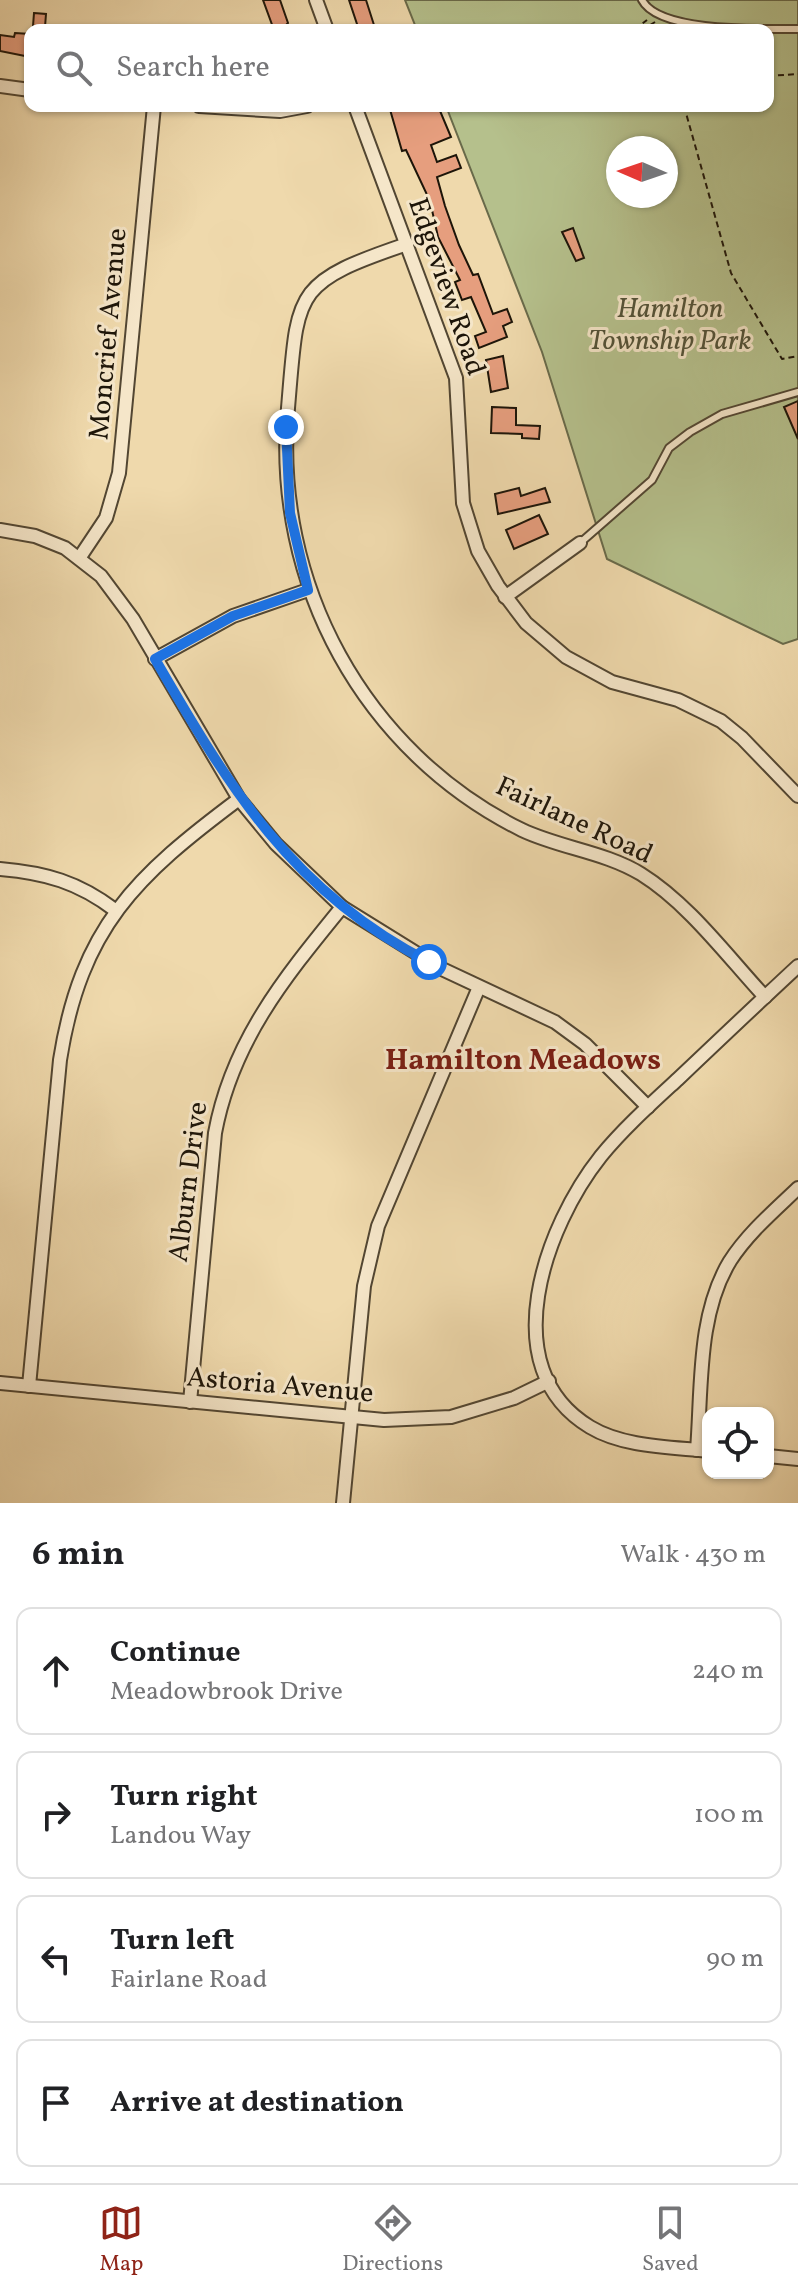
<!DOCTYPE html>
<html lang="en">
<head>
<meta charset="utf-8">
<style>
  :root { --surface:#fff; --page:#f2f2f2; --text:#202124; --muted:#757577; --line:#e0e0e0; --accent:#8f2418 }
  body { margin:0; font-family:Vollkorn,serif; background:var(--page); color:var(--text) }
  .controls { position:absolute; right:24px; bottom:24px; display:grid; overflow:hidden; border-radius:16px; box-shadow:0 2px 6px #0004 }
  .controls button { width:72px; height:72px; display:grid; place-items:center; padding:0; border:0; border-bottom:2px solid var(--line); background:var(--surface); color:var(--text); font:40px sans-serif }
  .compass { position:absolute; left:606px; top:136px; width:72px; height:72px; border-radius:50%; background:var(--surface); box-shadow:0 2px 6px #0004; rotate:272deg }
  .stop { position:absolute; width:24px; height:24px; margin:-18px; border:6px solid #1a73e8; border-radius:50%; background:#fff }
  .stop.end { background:#1a73e8; border-color:#fff; box-shadow:0 2px 8px #0008 }
  .list { margin:0; padding:0; list-style:none }
  h2 { display:flex; justify-content:space-between; align-items:center; height:104px; margin:0; padding:0 32px; font-size:34px }
  h2 small { font-size:26px; font-weight:400; color:var(--muted) }
  .list li { display:grid; grid-template-columns:52px 1fr auto; gap:24px; align-items:center; box-sizing:border-box; height:128px; margin:0 16px 16px; padding:0 16px; border:2px solid var(--line); border-radius:16px }
  .list b { display:block; font-size:30px; white-space:nowrap }
  .list p { margin:0; font-size:26px; white-space:nowrap; color:var(--muted) }
  .list em { font-size:26px; font-style:normal; color:var(--muted) }
  .icon { flex:none; width:44px; height:44px; fill:none; stroke:currentColor; stroke-width:2; stroke-linecap:round; stroke-linejoin:round }
  .map { position:relative; flex:none; width:798px; height:1503px; overflow:hidden }
  .search { position:absolute; background:var(--surface); box-shadow:0 2px 6px #0004; left:24px; right:24px; top:24px; height:88px; display:flex; align-items:center; gap:20px; box-sizing:border-box; padding:0 28px; border-radius:16px; color:var(--muted); font-size:30px }
  .sheet { height:680px; background:var(--surface) }
  nav { display:flex; justify-content:space-around; align-items:center; box-sizing:border-box; height:112px; border-top:2px solid var(--line); background:var(--surface); font-size:22px; color:var(--muted) }
  nav a { display:grid; justify-items:center; gap:4px }
  nav .on { color:var(--accent) }
  .map>svg:first-child { display:block }
  .green { fill:#b5c08c; stroke:#696a4a; stroke-width:2; fill-rule:evenodd }
  .building { fill:#e69e7e; stroke:#1d1509; stroke-width:2 }
  .lines { fill:none; stroke-linecap:round; stroke-linejoin:round }
  .service-casing { stroke:#524632; stroke-width:10 }
  .minor-casing { stroke:#524632; stroke-width:16 }
  .path { stroke:#1d1509; stroke-width:2; stroke-dasharray:6 4; stroke-linecap:butt }
  .service { stroke:#f5e6c9; stroke-width:6 }
  .minor { stroke:#f5e6c9; stroke-width:12 }
  .route { stroke:#1a73e8; stroke-width:10 }
  .labels { text-anchor:middle; dominant-baseline:central; stroke-width:6; stroke-linejoin:round; paint-order:stroke }
  .street-label { font-size:28px; fill:#1d1509; stroke:#f5e6c9 }
  .park-label { font-size:28px; font-style:italic; fill:#525137; stroke:#f5e6c9 }
  .neighbourhood-label { font-size:30px; font-weight:bold; fill:#7a1f14; stroke:#f5e6c9 }
</style>
</head>
<body>
<div class="map">
<svg width="798" height="1503" viewBox="0 0 798 1503">
  <rect width="100%" height="100%" fill="#efd9ac"/>
  <filter id="stains"><feTurbulence type="fractalNoise" baseFrequency=".0025" numOctaves="4"/><feColorMatrix values="0 0 0 0 .2 0 0 0 0 .09 0 0 0 0 .02 0 0 0 .5 -.17"/></filter>
  <radialGradient id="worn" r=".72"><stop offset=".6" stop-color="#630" stop-opacity="0"/><stop offset="1" stop-color="#630" stop-opacity=".3"/></radialGradient>
  <path class="green" d="M405 0H798V639L783 644 607 559 542 352 446 106H768V30H417ZM618 148H666V196H618Z"/>
  <g class="building">
    <path d="M263 0H280L288 23 281 30H274Z"/>
    <path d="M349 0H366L374 25 359 30Z"/>
    <path d="M34 13 46 14 45 27 33 26Z"/>
    <path d="M15 33 30 34V57L0 51V35L14 37Z"/>
    <path d="M389 106H438L451 137 431 145 437 162 456 155 461 168 437 177 445 206 459 245 473 275 478 274 493 314 507 309 512 322 503 326 507 337 479 348 475 336 486 332 471 297 462 300 455 282 460 280 438 237 430 201 406 150 402 151Z"/>
    <path d="M573 228 584 258 576 261 562 232Z"/>
    <path d="M503 356 508 388 491 392 486 360Z"/>
    <path d="M798 401V439L784 407Z"/>
    <path d="M492 407 516 408V425L540 426 539 439 522 438V434L491 433Z"/>
    <path d="M519 488 521 496 545 488 550 502 498 514 495 494Z"/>
    <path d="M539 515 548 534 514 549 506 530Z"/>
  </g>
  <g class="lines">
    <g class="service-casing">
      <g id="service">
        <path d="M642 0C659 33 763 29 798 29"/>
        <path d="M580 543 652 480 669 448 690 432 722 414 798 392"/>
      </g>
    </g>
    <g class="minor-casing">
      <g id="minor">
        <path d="M316 0 327 30"/>
        <path d="M0 86 30 90"/>
        <path d="M199 106 280 111 307 106"/>
        <path d="M355 106 456 378 463 503 478 551 498 586 526 623 566 657 612 682 678 700 721 721 742 738 798 796"/>
        <path d="M407 244C292 283 298 291 288 408 272 583 364 752 522 830 560 848 605 852 641 874 689 904 727 956 765 997"/>
        <path d="M0 530 35 536 65 548 101 576 133 619 239 799 276 844 342 907 442 969 555 1022 585 1044 648 1107"/>
        <path d="M80 557 106 518 119 473 154 106"/>
        <path d="M505 597 580 543"/>
        <path d="M155 659 233 616 308 590"/>
        <path d="M0 869C46 873 78 882 115 910"/>
        <path d="M0 1383 384 1420 451 1417 514 1398 549 1381"/>
        <path d="M29 1386 60 1060C81 927 136 876 239 799"/>
        <path d="M190 1402 215 1133C232 1041 285 977 342 907"/>
        <path d="M697 1450C702 1388 697 1315 730 1261 748 1233 774 1211 798 1188"/>
        <path d="M708 1451C670 1447 623 1447 590 1427 492 1368 546 1225 601 1156 624 1128 652 1103 678 1079 718 1041 758 1003 798 966"/>
        <path d="M768 1456 798 1459"/>
        <path d="M343 1503 364 1286 378 1226 479 987"/>
      </g>
    </g>
    <g class="path">
      <path d="M625 30H634L647 20"/>
      <path d="M642 30 655 22"/>
      <path d="M768 76 798 74"/>
      <path d="M684 106 731 273 782 359 798 356"/>
    </g>
    <use href="#service" class="service"/>
    <use href="#minor" class="minor"/>
  </g>
  <g class="lines">
    <path class="route" d="M286 427 290 513 308 590 233 616 155 659C229 787 292 892 429 962"/>
  </g>
  <g class="labels">
    <g class="street-label">
      <text transform="translate(446 287) rotate(71)">Edgeview Road</text>
      <text transform="translate(109 334) rotate(-85)">Moncrief Avenue</text>
      <text transform="translate(574 821) rotate(25)">Fairlane Road</text>
      <text transform="translate(189 1182) rotate(-83)">Alburn Drive</text>
      <text transform="translate(280 1386) rotate(5)">Astoria Avenue</text>
    </g>
    <g class="park-label">
      <text x="670" y="309">Hamilton<tspan x="670" dy="32">Township Park</tspan></text>
    </g>
    <g class="neighbourhood-label">
      <text x="523" y="1061">Hamilton Meadows</text>
    </g>
  </g>
  <rect width="100%" height="100%" filter="url(#stains)"/>
  <rect width="100%" height="100%" fill="url(#worn)"/>
</svg>
<div class="controls">
<button><svg class="icon" aria-label="locate" viewBox="0 0 24 24"><circle cx="12" cy="12" r="6"/><path d="M12 2v4M12 18v4M2 12h4M18 12h4"/></svg></button>
</div>
<svg class="compass" viewBox="-18 -18 36 36"><path d="M0-13l5 13h-10z" fill="#e53935"/><path d="M0 13l5-13h-10z" fill="#757577"/></svg>
<div class="stop" style="left:429px;top:962px"></div>
<div class="stop end" style="left:286px;top:427px"></div>
<div class="search"><svg class="icon" aria-label="search" viewBox="0 0 24 24"><circle cx="10" cy="10" r="6"/><path d="M15 15l6 6"/></svg>Search here</div>
</div>
<section class="sheet">
<h2>6 min<small>Walk · 430 m</small></h2>
<ul class="list">
<li><svg class="icon" aria-label="ahead" viewBox="0 0 24 24"><path d="M12 20V5M6 11l6-6 6 6"/></svg><div><b>Continue</b><p>Meadowbrook Drive</p></div><em>240 m</em></li>
<li><svg class="icon" aria-label="right" viewBox="0 0 24 24"><path d="M7 20v-9h11M14 6l5 5-5 5"/></svg><div><b>Turn right</b><p>Landou Way</p></div><em>100 m</em></li>
<li><svg class="icon" aria-label="left" viewBox="0 0 24 24"><path d="M17 20v-9H6M10 6l-5 5 5 5"/></svg><div><b>Turn left</b><p>Fairlane Road</p></div><em>90 m</em></li>
<li><svg class="icon" aria-label="arrive" viewBox="0 0 24 24"><path d="M6 21V4h12l-3 4 3 4H6"/></svg><div><b>Arrive at destination</b></div></li>
</ul>
</section>
<nav>
<a class="on"><svg class="icon" aria-label="map" viewBox="0 0 24 24"><path d="M3 6l6-2 6 2 6-2v14l-6 2-6-2-6 2zM9 4v14M15 6v14"/></svg>Map</a>
<a><svg class="icon" aria-label="directions" viewBox="0 0 24 24"><path d="M12 3l9 9-9 9-9-9zM9 14v-3h6M13 9l2 2-2 2"/></svg>Directions</a>
<a><svg class="icon" aria-label="saved" viewBox="0 0 24 24"><path d="M7 4h10v16l-5-4-5 4z"/></svg>Saved</a>
</nav>
</body>
</html>
